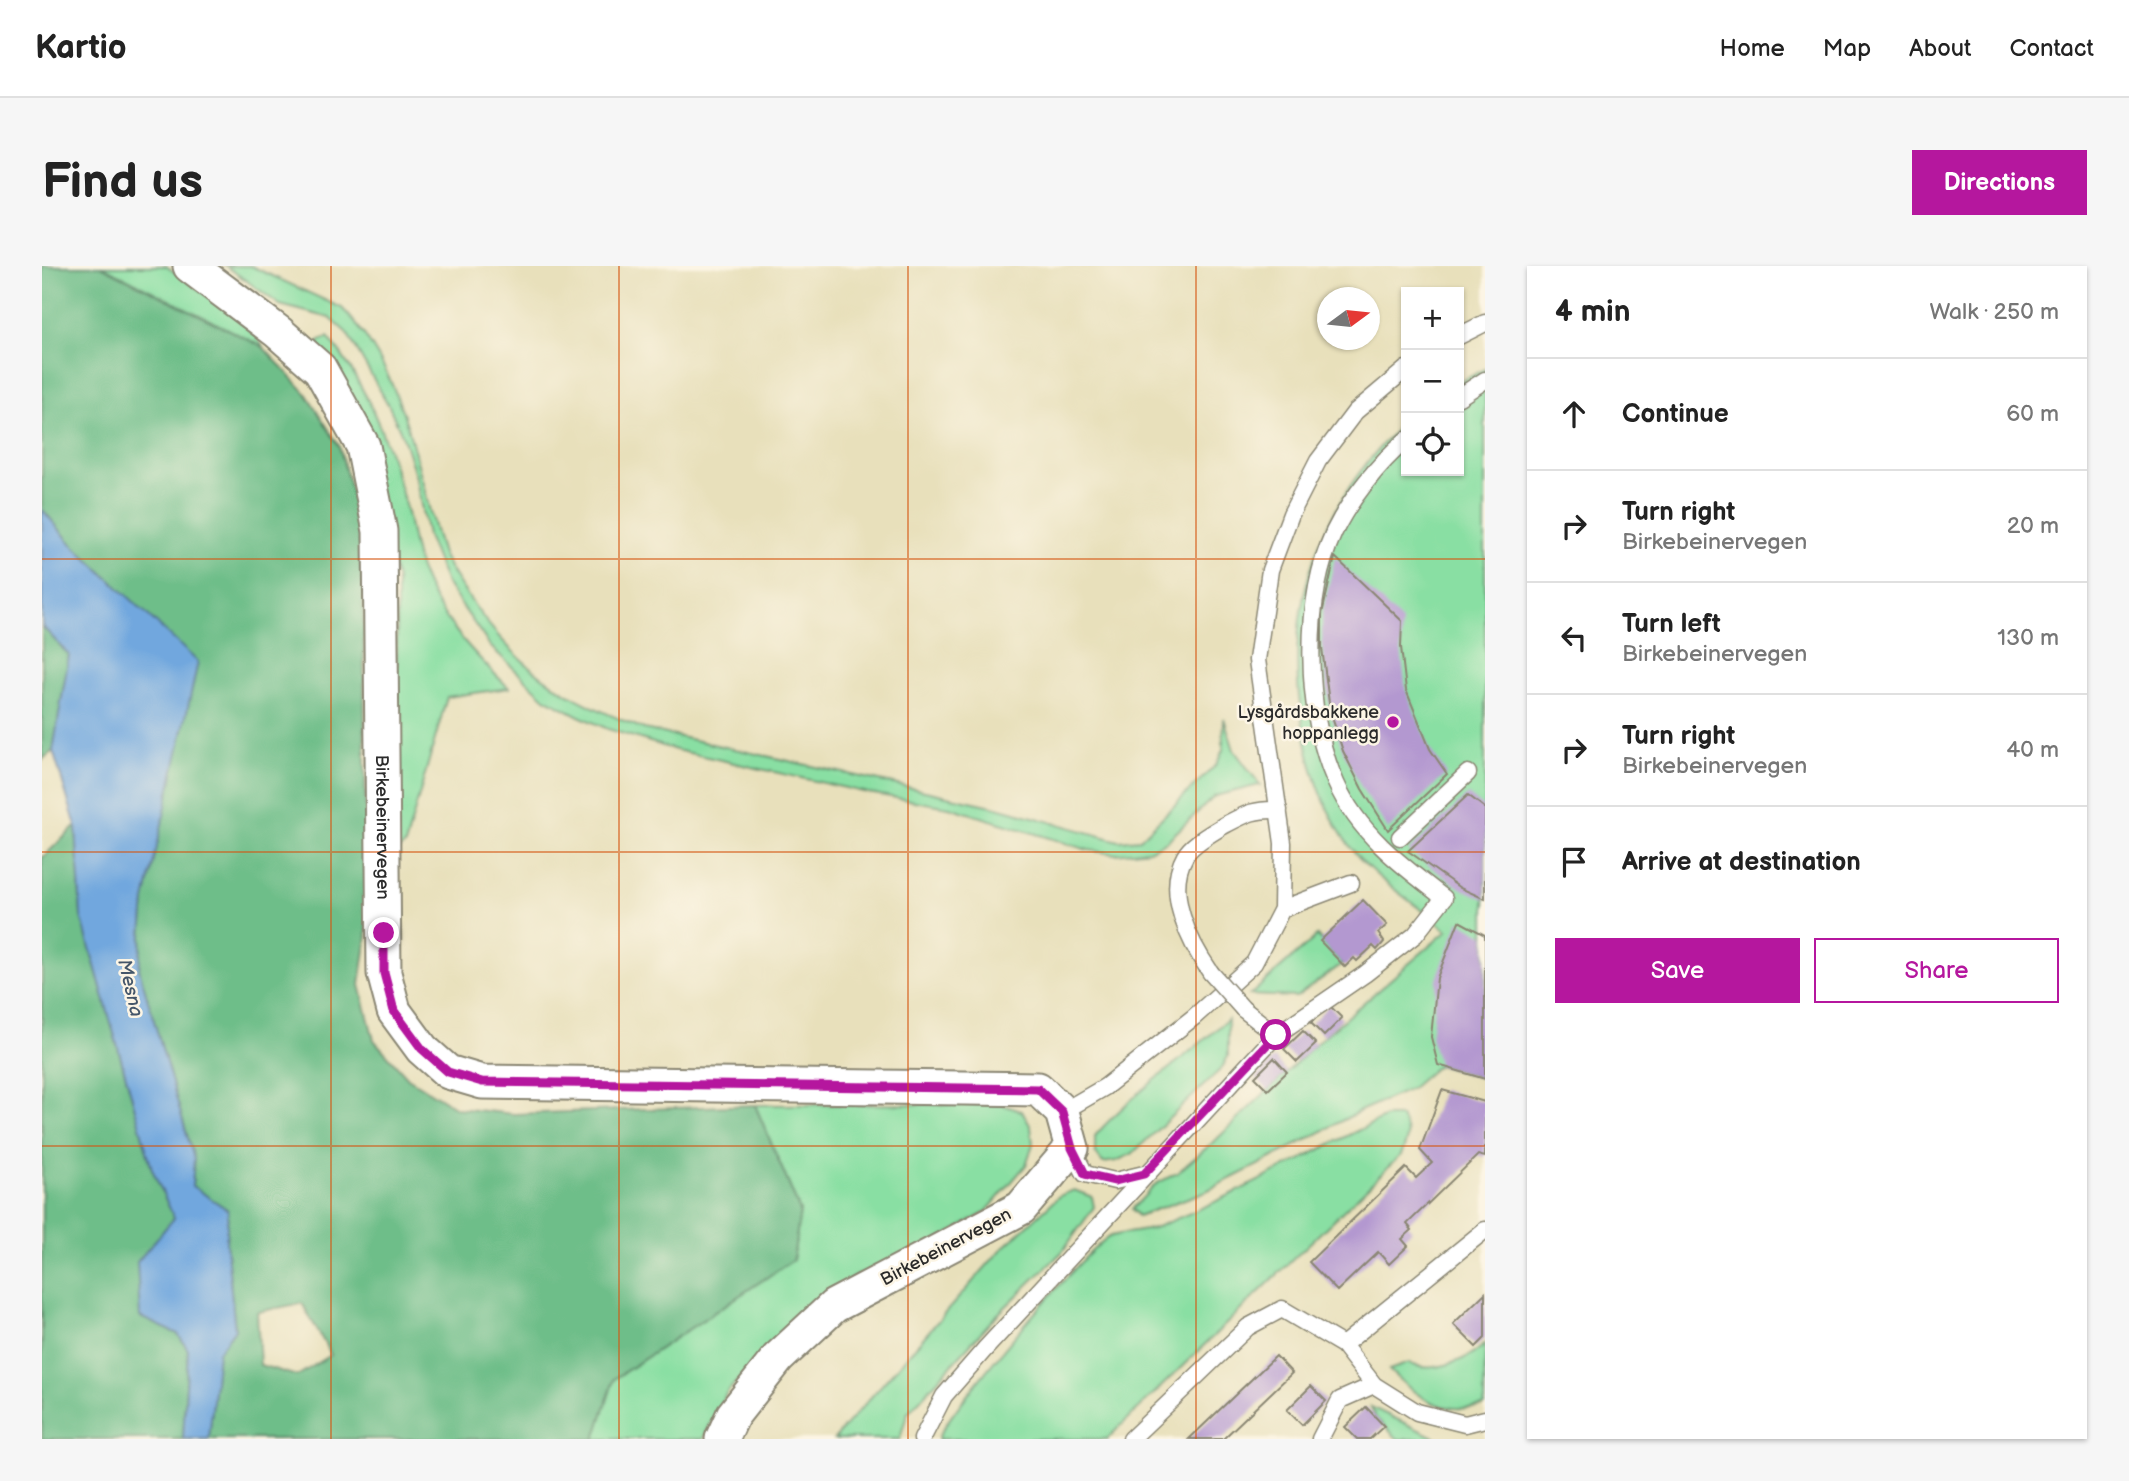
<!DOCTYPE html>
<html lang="en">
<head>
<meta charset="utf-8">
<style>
  :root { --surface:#fff; --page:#f6f6f6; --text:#222; --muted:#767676; --line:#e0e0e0; --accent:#b5179e }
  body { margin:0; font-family:"Balsamiq Sans",sans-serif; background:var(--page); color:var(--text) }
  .controls { position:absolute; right:21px; top:21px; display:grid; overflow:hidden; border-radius:0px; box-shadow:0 2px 5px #0004 }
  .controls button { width:63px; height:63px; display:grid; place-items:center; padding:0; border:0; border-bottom:2px solid var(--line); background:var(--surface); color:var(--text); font:35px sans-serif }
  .compass { position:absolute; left:1275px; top:21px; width:63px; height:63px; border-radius:50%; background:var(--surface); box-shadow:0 2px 5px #0004; rotate:75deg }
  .stop { position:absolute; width:21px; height:21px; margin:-16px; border:5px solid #b5179e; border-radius:50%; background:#fff }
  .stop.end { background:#b5179e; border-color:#fff; box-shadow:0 2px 7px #0008 }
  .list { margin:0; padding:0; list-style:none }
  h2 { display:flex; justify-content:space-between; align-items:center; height:91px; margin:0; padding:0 28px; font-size:30px }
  h2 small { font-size:23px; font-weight:400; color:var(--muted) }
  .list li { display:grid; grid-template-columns:46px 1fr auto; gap:21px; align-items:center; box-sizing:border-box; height:112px; padding:0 28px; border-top:2px solid var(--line) }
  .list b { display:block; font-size:26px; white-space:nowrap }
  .list p { margin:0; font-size:23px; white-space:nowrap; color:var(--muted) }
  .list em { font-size:23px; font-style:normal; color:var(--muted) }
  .actions { display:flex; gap:14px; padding:21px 28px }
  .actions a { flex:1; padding:16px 0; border:2px solid var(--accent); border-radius:0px; text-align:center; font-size:24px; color:var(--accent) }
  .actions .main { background:var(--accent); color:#fff }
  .icon { flex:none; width:38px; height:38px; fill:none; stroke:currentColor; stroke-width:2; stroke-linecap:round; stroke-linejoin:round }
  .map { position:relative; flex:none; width:1443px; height:1173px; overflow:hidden; border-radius:0px }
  header { display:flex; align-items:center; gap:42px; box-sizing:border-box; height:98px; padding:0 35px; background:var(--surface); border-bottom:2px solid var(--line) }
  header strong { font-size:33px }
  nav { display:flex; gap:38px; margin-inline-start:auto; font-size:24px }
  .intro { display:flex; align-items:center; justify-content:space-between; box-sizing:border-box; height:168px; padding:0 42px }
  h1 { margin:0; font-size:49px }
  .button { padding:18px 32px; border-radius:0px; background:var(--accent); color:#fff; font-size:24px; font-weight:700 }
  main { display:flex; gap:42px; padding:0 42px }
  aside { flex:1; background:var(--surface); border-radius:0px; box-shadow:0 2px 5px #0004 }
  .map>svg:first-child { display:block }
  .green { fill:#89dfa3; stroke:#5a8567; stroke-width:2 }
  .forest { fill:#6ebe89; stroke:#4c745a; stroke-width:2; fill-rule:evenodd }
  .water { fill:#71a7de; stroke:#4e6984; stroke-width:2 }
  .building { fill:#b398d0 }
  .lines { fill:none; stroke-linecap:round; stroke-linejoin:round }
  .service-casing { stroke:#8a8673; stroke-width:19 }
  .minor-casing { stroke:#8a8673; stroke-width:37 }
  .service { stroke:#fff; stroke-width:16 }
  .minor { stroke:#fff; stroke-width:33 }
  .service-bridge-casing { stroke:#8a8673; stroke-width:19; stroke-linecap:butt }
  .service-bridge { stroke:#fff; stroke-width:16 }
  .route { stroke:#b5179e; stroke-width:9 }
  .grid { fill:none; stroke:#d5540f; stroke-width:2; stroke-opacity:0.55 }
  .poi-dot { fill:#b5179e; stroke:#fcf5e5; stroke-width:2.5 }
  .labels { text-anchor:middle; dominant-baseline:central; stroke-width:5; stroke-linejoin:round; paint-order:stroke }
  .poi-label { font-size:18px; fill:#2b2b2b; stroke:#fcf5e5; text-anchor:end }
  .street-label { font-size:18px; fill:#2b2b2b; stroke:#fcf5e5 }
  .water-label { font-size:19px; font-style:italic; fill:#44566a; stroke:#fcf5e5 }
</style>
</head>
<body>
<header>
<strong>Kartio</strong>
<nav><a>Home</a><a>Map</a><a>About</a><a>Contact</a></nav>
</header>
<div class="intro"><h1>Find us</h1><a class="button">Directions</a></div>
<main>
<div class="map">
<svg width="1443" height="1173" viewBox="0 0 1443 1173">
  <rect width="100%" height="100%" fill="#fcf5e5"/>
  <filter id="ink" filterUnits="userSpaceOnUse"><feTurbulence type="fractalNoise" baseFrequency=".0143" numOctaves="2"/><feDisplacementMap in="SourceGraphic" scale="14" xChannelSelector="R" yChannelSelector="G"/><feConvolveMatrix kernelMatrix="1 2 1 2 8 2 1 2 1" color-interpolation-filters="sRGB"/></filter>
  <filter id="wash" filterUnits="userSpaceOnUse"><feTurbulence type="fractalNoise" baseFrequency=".00686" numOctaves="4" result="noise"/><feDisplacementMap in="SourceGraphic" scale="28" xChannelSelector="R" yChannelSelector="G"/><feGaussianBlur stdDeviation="1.57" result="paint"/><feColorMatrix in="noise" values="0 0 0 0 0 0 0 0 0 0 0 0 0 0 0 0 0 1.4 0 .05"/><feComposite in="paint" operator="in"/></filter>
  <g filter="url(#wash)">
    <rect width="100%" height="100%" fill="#e8e0bb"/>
    <g class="green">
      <path d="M60 0H124L210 62 221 81Z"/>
      <path d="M184 0H209L300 42C366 110 373 202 400 288L408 303C464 392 504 425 602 463L955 541 1077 575 1098 573 1174 499 1181 484 1182 452 1192 484 1218 519 1173 530 1125 575 1107 584 1073 588 1046 584 907 541 826 527 634 484 566 463 537 450 503 432 448 380 404 317 385 270 373 208 361 171 347 140 305 67 288 52 238 39Z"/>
      <path d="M286 71C324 117 347 177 362 235 369 259 370 284 380 308 398 353 433 389 467 422L405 431 363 579 355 584V313L277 85 276 76Z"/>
      <path d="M1443 103V813L1396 799 1367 824 1320 844 1222 896 1162 926 1096 950 1090 943 1114 918 1135 907 1175 873 1278 774 1405 665C1375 637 1335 616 1309 582 1284 550 1269 505 1262 465 1239 344 1275 239 1364 154V205H1417V116Z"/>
      <path d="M1275 670 1300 698 1254 731 1208 729Z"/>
      <path d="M1186 753V790L1180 802 1090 888 1074 895 1061 897 1053 887V870C1091 826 1143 793 1186 753Z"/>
      <path d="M933 838 961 839 980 845 989 861 991 878 984 899 944 946 896 974 815 1009 756 1049 685 1126 661 1173H553L572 1113 751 994 758 945 713 839Z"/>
      <path d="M1344 851H1358C1368 865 1366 874 1359 889L1065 1173H896C901 1151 1046 980 1067 971 1078 966 1100 967 1114 961 1193 931 1267 887 1344 851Z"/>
      <path d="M1032 924 1050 931 1052 941 1020 986 952 1052 865 1148 858 1173H792L956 987 1017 930Z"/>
      <path d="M1443 1078 1442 1140C1399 1149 1377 1133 1347 1104L1367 1097C1389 1109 1427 1094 1443 1078Z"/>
      <path d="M1329 1141 1396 1173H1356L1334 1152Z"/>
    </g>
    <g class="forest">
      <path d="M0 0H59L221 81 264 127 297 180 315 246 321 318 325 670 318 719 332 774 366 812 414 842 472 848 713 839 758 945 751 994 572 1113 553 1173H167L176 1086 193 1063 184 976 186 944 150 920 152 893 97 703 103 635 28 276 0 243ZM260 1037 289 1089 255 1110 218 1099 215 1046Z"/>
      <path d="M0 360 27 389 11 485 0 494Z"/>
      <path d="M34 560 39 650 110 903 132 952 99 1051 136 1068 146 1084 141 1173H0V592Z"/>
    </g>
    <path class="water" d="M0 243 28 276 156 396 103 635 97 703 152 893 150 920 186 944 184 976 193 1063 176 1086 167 1173H141L146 1084 136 1068 98 1051 95 996 132 952 110 903 39 650 34 560 11 485 27 389 0 360Z"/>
    <g id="blocks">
      <g class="building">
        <path d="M1293 291 1360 355 1359 381 1364 424 1388 483 1405 508 1346 564 1320 523 1301 485 1288 445 1280 382V348Z"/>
        <path d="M1426 529 1443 542V633L1418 622 1366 585Z"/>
        <path d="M1321 634 1345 659 1336 667 1342 676 1335 684 1331 680 1315 695 1312 692 1303 701 1278 675Z"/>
        <path d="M1417 655 1443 669V813L1396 799 1389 771 1395 712Z"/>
        <path d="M1287 739 1300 752 1282 770 1269 757Z"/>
        <path d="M1261 765 1274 778 1255 796 1242 783Z"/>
        <path d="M1232 792 1245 806 1226 824 1213 811Z"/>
        <path d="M1400 824 1443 836V891L1436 889 1365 958 1370 964 1360 973 1366 980 1347 998 1336 986 1295 1025 1267 996 1364 902 1374 912 1390 897 1378 884Z"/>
        <path d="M1443 1027V1072L1434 1081 1411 1058Z"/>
        <path d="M1234 1090 1250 1107 1181 1173H1147Z"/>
        <path d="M1269 1120 1284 1135 1260 1159 1245 1144Z"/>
        <path d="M1324 1141 1342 1160 1328 1173H1315L1303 1161Z"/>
      </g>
    </g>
  </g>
  <g filter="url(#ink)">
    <use href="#blocks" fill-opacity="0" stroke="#8a8673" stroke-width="2"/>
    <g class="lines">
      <g class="service-casing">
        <g id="service">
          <path d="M1417 70 1443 57"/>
          <path d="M1417 131 1443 114"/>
          <path d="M1358 571 1426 507"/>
          <path d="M1240 643 1309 617"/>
          <path d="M1169 707C1148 677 1122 627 1143 590 1149 578 1170 567 1181 560 1204 548 1211 543 1237 544"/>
          <path d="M1201 743 1234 769"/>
          <path d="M1020 846 1063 821 1152 751 1212 697 1240 643 1241 577 1215 394 1228 304 1249 248 1276 195 1313 146 1364 103"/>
          <path d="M1030 882 1043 908 1073 915 1102 908"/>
          <path d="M1301 1079 1443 964"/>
          <path d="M880 1173 902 1130 943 1083 1234 769 1323 708 1373 669 1402 632C1360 600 1316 567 1294 517 1263 447 1260 336 1292 266 1308 233 1337 197 1364 174"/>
          <path d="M1089 1173 1206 1061 1240 1043 1301 1079 1332 1119 1375 1146 1423 1158 1443 1153"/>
          <path d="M1278 1173 1298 1134 1332 1119"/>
        </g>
      </g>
      <g class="minor-casing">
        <g id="minor">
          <path id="s1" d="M148 0 236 66 278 103 321 180 338 265 342 707 352 745 380 783 406 806 440 816 996 823 1020 846 1030 882 979 942 792 1040 736 1092 691 1149 680 1173"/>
        </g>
      </g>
      <use href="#service" class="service"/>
      <use href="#minor" class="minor"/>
      <g class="service-bridge-casing">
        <path id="service-bridge" d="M1169 707 1201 743"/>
      </g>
      <use href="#service-bridge" class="service-bridge"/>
    </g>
  </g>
  <g class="lines" filter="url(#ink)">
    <path class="route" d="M342 667V707L352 745 380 783 406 806 440 816 996 823 1020 846 1030 882 1043 908 1073 915 1102 908 1234 769"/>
  </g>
  <path class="grid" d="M289 0V1173M577 0V1173M866 0V1173M1154 0V1173M0 293H1443M0 586H1443M0 880H1443"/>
  <circle class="poi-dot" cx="1351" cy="456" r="7"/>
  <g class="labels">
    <g class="poi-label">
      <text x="1337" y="446">Lysgårdsbakkene<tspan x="1337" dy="21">hoppanlegg</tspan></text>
    </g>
    <g class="street-label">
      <text stroke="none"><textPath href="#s1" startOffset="637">Birkebeinervegen</textPath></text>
      <text transform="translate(904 981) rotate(-28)">Birkebeinervegen</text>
    </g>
    <g class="water-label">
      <text transform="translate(88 722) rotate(77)">Mesna</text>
    </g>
  </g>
</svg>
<div class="controls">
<button>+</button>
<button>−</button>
<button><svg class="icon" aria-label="locate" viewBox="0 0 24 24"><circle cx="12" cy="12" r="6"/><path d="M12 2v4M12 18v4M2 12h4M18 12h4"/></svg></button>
</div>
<svg class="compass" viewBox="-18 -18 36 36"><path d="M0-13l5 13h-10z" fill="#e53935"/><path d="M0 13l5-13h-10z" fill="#767676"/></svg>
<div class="stop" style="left:1234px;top:769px"></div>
<div class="stop end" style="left:342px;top:667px"></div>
</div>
<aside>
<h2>4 min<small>Walk · 250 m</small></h2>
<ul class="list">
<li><svg class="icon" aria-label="ahead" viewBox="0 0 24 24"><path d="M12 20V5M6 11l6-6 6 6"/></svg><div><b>Continue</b></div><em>60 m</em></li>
<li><svg class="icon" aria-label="right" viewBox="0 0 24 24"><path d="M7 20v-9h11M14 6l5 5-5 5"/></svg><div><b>Turn right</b><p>Birkebeinervegen</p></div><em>20 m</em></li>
<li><svg class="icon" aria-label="left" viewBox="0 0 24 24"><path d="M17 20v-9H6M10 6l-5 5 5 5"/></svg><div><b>Turn left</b><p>Birkebeinervegen</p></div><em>130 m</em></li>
<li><svg class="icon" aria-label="right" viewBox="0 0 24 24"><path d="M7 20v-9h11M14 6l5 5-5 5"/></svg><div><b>Turn right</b><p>Birkebeinervegen</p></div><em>40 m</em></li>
<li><svg class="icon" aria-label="arrive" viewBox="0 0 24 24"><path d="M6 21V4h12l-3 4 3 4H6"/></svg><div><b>Arrive at destination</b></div></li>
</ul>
<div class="actions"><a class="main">Save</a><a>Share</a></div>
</aside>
</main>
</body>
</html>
